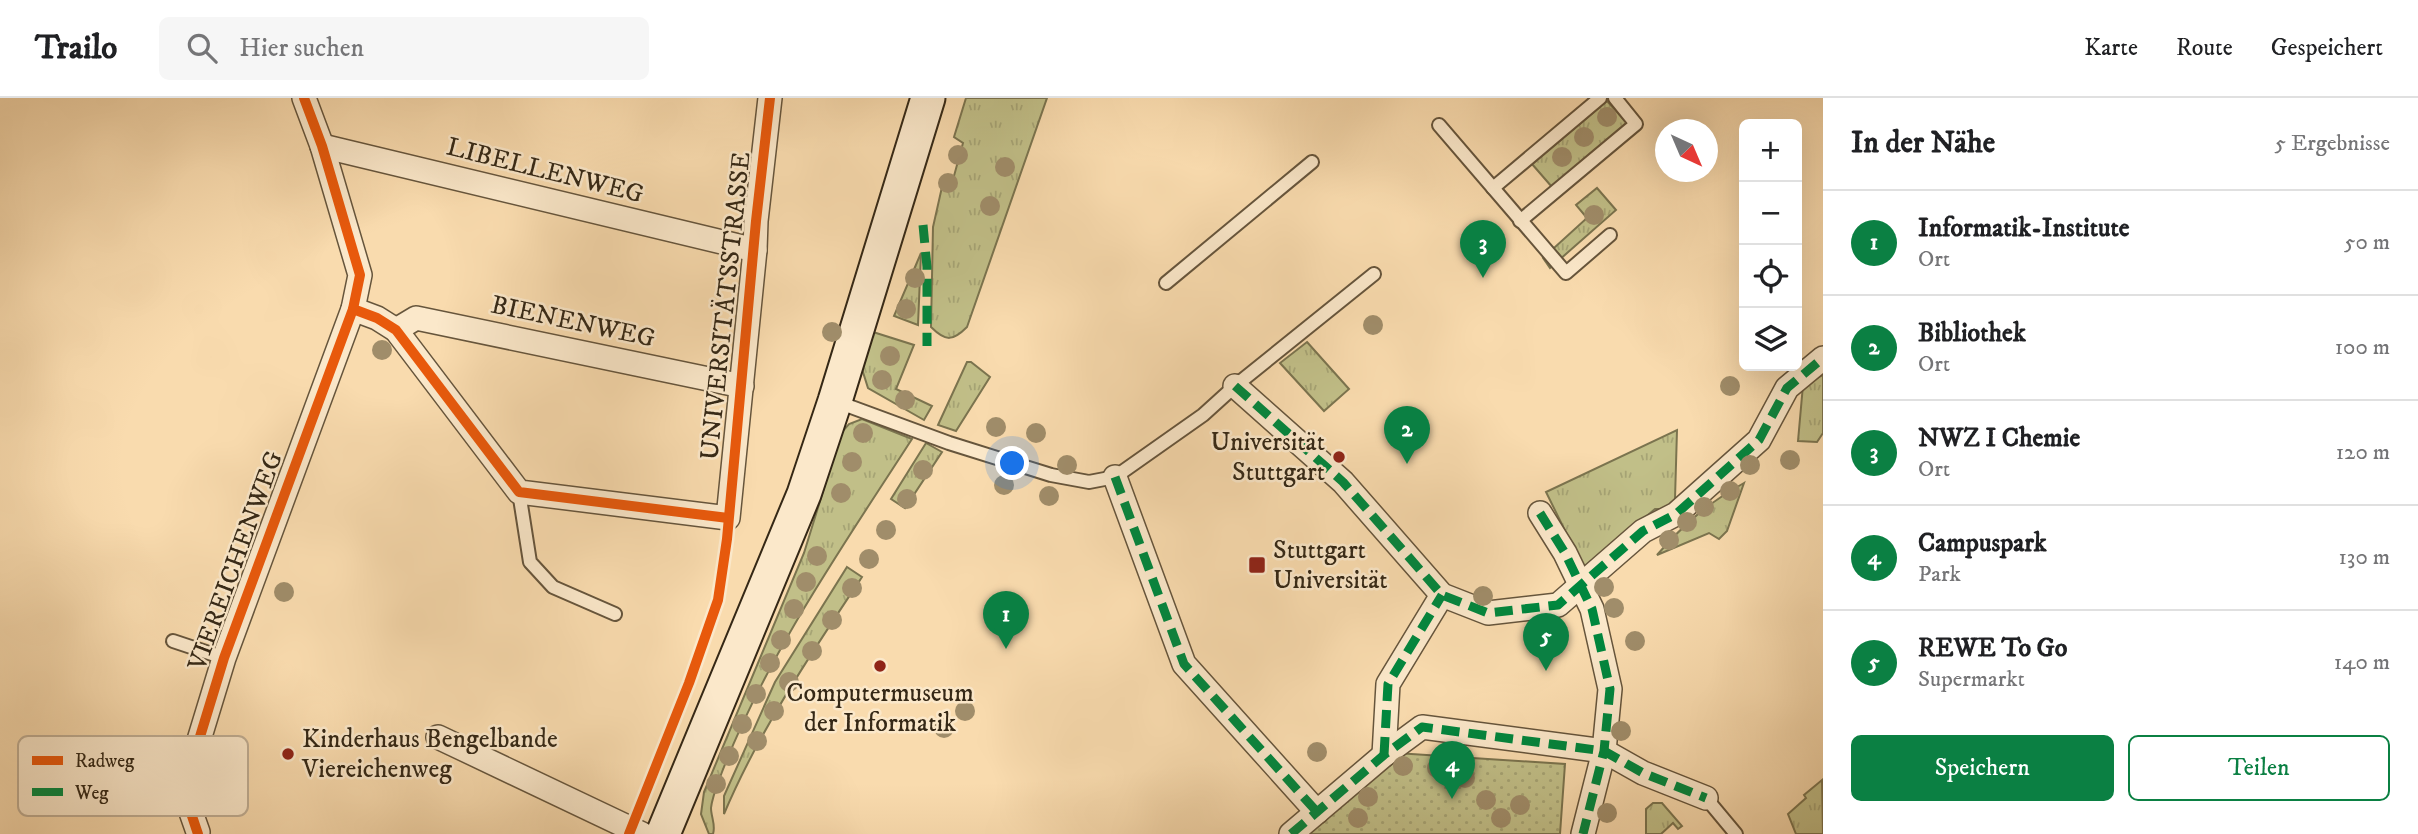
<!DOCTYPE html>
<html lang="de">
<head>
<meta charset="utf-8">
<style>
  :root { --surface:#fff; --page:#f6f6f6; --text:#202124; --muted:#757577; --line:#e0e0e0; --accent:#0b8043 }
  body { margin:0; font-family:"IM FELL DW Pica",serif; background:var(--page); color:var(--text) }
  .controls { position:absolute; right:21px; top:21px; display:grid; overflow:hidden; border-radius:10px; box-shadow:0 7px 28px #0002 }
  .controls button { width:63px; height:63px; display:grid; place-items:center; padding:0; border:0; border-bottom:2px solid var(--line); background:var(--surface); color:var(--text); font:35px sans-serif }
  .compass { position:absolute; left:1655px; top:21px; width:63px; height:63px; border-radius:50%; background:var(--surface); box-shadow:0 7px 28px #0002; rotate:136deg }
  .you { position:absolute; left:1013px; top:366px; width:24px; height:24px; margin:-18px; border:5px solid #fff; border-radius:50%; background:#1a73e8; box-shadow:0 0 0 10px #1a73e833 }
  .badge { display:grid; place-items:center; width:46px; height:46px; border-radius:50%; background:var(--accent); color:#fff; font-size:23px; font-weight:700 }
  .pin { position:absolute; translate:-50% -58px; filter:drop-shadow(0 2px 4px #0008) }
  .pin::after { content:''; position:absolute; top:37px; width:24px; height:21px; background:inherit; clip-path:polygon(0 0,100% 0,50% 100%) }
  .list { margin:0; padding:0; list-style:none }
  h2 { display:flex; justify-content:space-between; align-items:center; height:91px; margin:0; padding:0 28px; font-size:30px }
  h2 small { font-size:23px; font-weight:400; color:var(--muted) }
  .list li { display:grid; grid-template-columns:46px 1fr auto; gap:21px; align-items:center; box-sizing:border-box; height:105px; padding:0 28px; border-top:2px solid var(--line) }
  .list b { display:block; font-size:26px; white-space:nowrap }
  .list p { margin:0; font-size:23px; white-space:nowrap; color:var(--muted) }
  .list em { font-size:23px; font-style:normal; color:var(--muted) }
  .actions { display:flex; gap:14px; padding:21px 28px }
  .actions a { flex:1; padding:16px 0; border:2px solid var(--accent); border-radius:10px; text-align:center; font-size:24px; color:var(--accent) }
  .actions .main { background:var(--accent); color:#fff }
  .icon { flex:none; width:38px; height:38px; fill:none; stroke:currentColor; stroke-width:2; stroke-linecap:round; stroke-linejoin:round }
  .map { position:relative; flex:none; width:1823px; height:736px; overflow:hidden }
  header { display:flex; align-items:center; gap:42px; box-sizing:border-box; height:98px; padding:0 35px; background:var(--surface); border-bottom:2px solid var(--line) }
  header strong { font-size:33px }
  nav { display:flex; gap:38px; margin-inline-start:auto; font-size:24px }
  .search { width:490px; height:63px; background:var(--page); display:flex; align-items:center; gap:18px; box-sizing:border-box; padding:0 24px; border-radius:10px; color:var(--muted); font-size:26px }
  main { display:flex }
  aside { flex:1; background:var(--surface) }
  .map>svg:first-child { display:block }
  .grass { fill:url(#grass-tufts); stroke:#7b744f; stroke-width:2 }
  .park { fill:url(#park-dots); stroke:#7b744f; stroke-width:2 }
  .lines { fill:none; stroke-linecap:round; stroke-linejoin:round }
  .lane-casing { stroke:#66553c; stroke-width:16 }
  .street-casing { stroke:#66553c; stroke-width:26 }
  .secondary-casing { stroke:#352816; stroke-width:37 }
  .lane { stroke:#fbe8ca; stroke-width:12 }
  .street { stroke:#fbe8ca; stroke-width:23 }
  .secondary { stroke:#fbe8ca; stroke-width:33 }
  .quiet { stroke:#00873e; stroke-width:9; stroke-dasharray:18 9; stroke-linecap:butt }
  .cycleway-casing { stroke:#fbe8ca; stroke-width:15 }
  .cycleway { stroke:#e8590c; stroke-width:10 }
  .tree { fill:#a08d6a }
  .poi-dot { fill:#8f2418; stroke:#fbe8ca; stroke-width:2.5 }
  .labels { text-anchor:middle; dominant-baseline:central; stroke-width:5; stroke-linejoin:round; paint-order:stroke }
  .street-label { font-size:26px; fill:#352816; stroke:#fbe8ca }
  .poi-label { font-size:26px; fill:#352816; stroke:#fbe8ca; text-anchor:start }
  .key { fill:#fbe8ca; stroke:#c0ae94; stroke-width:2 }
  .key-label { font-size:19px; fill:#352816 }
</style>
</head>
<body>
<header>
<strong>Trailo</strong>
<div class="search"><svg class="icon" aria-label="search" viewBox="0 0 24 24"><circle cx="10" cy="10" r="6"/><path d="M15 15l6 6"/></svg>Hier suchen</div>
<nav><a>Karte</a><a>Route</a><a>Gespeichert</a></nav>
</header>
<main>
<div class="map">
<svg width="1823" height="736" viewBox="0 0 1823 736">
  <defs>
    <pattern id="grass-tufts" width="24" height="20" patternUnits="userSpaceOnUse" patternTransform="scale(1.75)"><rect width="24" height="20" fill="#c1bf88"/><path d="M3 7l-1-3M5 7V3M7 7l1-3M15 17l-1-3M17 17v-4M19 17l1-3" fill="none" stroke="#a6a475"/></pattern>
    <pattern id="park-dots" width="8" height="8" patternUnits="userSpaceOnUse" patternTransform="scale(1.75)"><rect width="8" height="8" fill="#c1bf88"/><path d="M2 2h.1M6 6h.1" fill="none" stroke="#a6a475" stroke-width="1.8" stroke-linecap="round"/></pattern>
  </defs>
  <rect width="100%" height="100%" fill="#f9dbae"/>
  <filter id="stains"><feTurbulence type="fractalNoise" baseFrequency=".00286" numOctaves="4"/><feColorMatrix values="0 0 0 0 .2 0 0 0 0 .09 0 0 0 0 .02 0 0 0 .5 -.17"/></filter>
  <radialGradient id="worn" r=".72"><stop offset=".6" stop-color="#630" stop-opacity="0"/><stop offset="1" stop-color="#630" stop-opacity=".3"/></radialGradient>
  <g class="grass">
    <path d="M966 0H1047L967 229C953 243 946 244 931 229L933 129 944 80 954 78 963 45 954 39Z"/>
    <path d="M1607 3 1627 25 1552 89 1532 66Z"/>
    <path d="M1597 90 1616 112 1550 170 1543 160 1587 120 1576 107Z"/>
    <path d="M921 155 918 227 894 218Z"/>
    <path d="M873 234 914 247 896 291 932 308 924 322 868 290 862 271Z"/>
    <path d="M1307 244 1349 291 1324 313 1280 265Z"/>
    <path d="M967 264H971L990 279 956 333 938 327Z"/>
    <path d="M1823 277V335L1817 344 1798 343 1803 287Z"/>
    <path d="M862 321 912 341C843 448 768 555 722 674 718 685 712 699 711 710 711 719 716 727 713 736H709L701 716 704 694 804 455 841 335 849 326Z"/>
    <path d="M1677 332 1675 401 1667 411H1655L1584 471 1546 394Z"/>
    <path d="M926 345 942 354 905 410 891 401Z"/>
    <path d="M1744 385 1727 433 1719 441 1709 435 1657 457C1684 426 1708 405 1744 385Z"/>
    <path d="M847 469 862 479C812 554 759 633 724 716V698L775 584Z"/>
    <path d="M1822 682 1823 736H1796L1788 716 1806 700 1804 697Z"/>
    <path d="M1653 705H1662L1682 728 1678 731 1673 725 1661 736H1646V711Z"/>
  </g>
  <path class="park" d="M1396 655 1565 666 1560 736H1301Z"/>
  <g class="lines">
    <g class="lane-casing">
      <g id="lane">
        <path d="M1439 27 1566 175 1610 137"/>
        <path d="M1493 90 1600 0"/>
        <path d="M1520 123 1636 26 1615 0"/>
        <path d="M1166 185 1312 64"/>
        <path d="M835 303 949 345 1051 377 1089 384 1115 379 1203 317 1235 288 1374 176"/>
        <path d="M519 394 530 464 553 489 615 516"/>
        <path d="M173 543 224 560"/>
        <path d="M1706 700 1736 736"/>
      </g>
    </g>
    <g class="street-casing">
      <g id="street">
        <path d="M322 48 755 152"/>
        <path d="M353 211 377 220 396 232 519 394 728 420 755 152 756 123 770 0"/>
        <path d="M396 232 416 220 742 288"/>
        <path d="M1235 288 1343 384 1442 497 1488 515 1558 507 1643 433 1676 416 1759 342 1787 290 1823 260"/>
        <path d="M1115 379 1184 566 1317 714"/>
        <path d="M1540 415 1565 455 1592 511 1610 591 1604 653 1583 736"/>
        <path d="M438 639 642 736"/>
        <path d="M1384 657 1388 586 1442 497"/>
        <path d="M198 734 186 700 195 655 224 560 353 211 360 177 322 48 304 0"/>
        <path d="M1291 736 1384 657 1422 629 1604 653 1643 675 1706 700"/>
      </g>
    </g>
    <g class="secondary-casing">
      <path id="secondary" d="M663 736 804 396 835 303 928 0"/>
    </g>
    <use href="#lane" class="lane"/>
    <use href="#street" class="street"/>
    <use href="#secondary" class="secondary"/>
    <g class="quiet">
      <path d="M923 127 927 169V248"/>
      <path d="M1235 288 1343 384 1442 497 1488 515 1558 507 1643 433 1676 416 1759 342 1787 290 1823 260"/>
      <path d="M1115 379 1184 566 1317 714"/>
      <path d="M1540 415 1565 455 1592 511 1610 591 1604 653 1583 736"/>
      <path d="M1384 657 1388 586 1442 497"/>
      <path d="M1291 736 1384 657 1422 629 1604 653 1643 675 1706 700"/>
    </g>
    <g class="cycleway-casing">
      <g id="cycleway">
        <path d="M353 211 377 220 396 232 519 394 728 420"/>
        <path d="M198 736 186 700 195 655 224 560 353 211 360 177 322 48 304 0"/>
        <path d="M629 736 689 585 718 502 727 441 756 123 770 0"/>
      </g>
    </g>
    <use href="#cycleway" class="cycleway"/>
  </g>
  <g class="tree">
    <circle cx="1607" cy="19" r="10"/>
    <circle cx="1584" cy="39" r="10"/>
    <circle cx="958" cy="57" r="10"/>
    <circle cx="1562" cy="59" r="10"/>
    <circle cx="1005" cy="69" r="10"/>
    <circle cx="948" cy="85" r="10"/>
    <circle cx="990" cy="108" r="10"/>
    <circle cx="1594" cy="117" r="10"/>
    <circle cx="915" cy="180" r="10"/>
    <circle cx="906" cy="211" r="10"/>
    <circle cx="1373" cy="227" r="10"/>
    <circle cx="832" cy="234" r="10"/>
    <circle cx="382" cy="252" r="10"/>
    <circle cx="890" cy="258" r="10"/>
    <circle cx="882" cy="282" r="10"/>
    <circle cx="1730" cy="288" r="10"/>
    <circle cx="905" cy="302" r="10"/>
    <circle cx="996" cy="329" r="10"/>
    <circle cx="863" cy="335" r="10"/>
    <circle cx="1036" cy="335" r="10"/>
    <circle cx="1790" cy="362" r="10"/>
    <circle cx="852" cy="364" r="10"/>
    <circle cx="1067" cy="367" r="10"/>
    <circle cx="1750" cy="367" r="10"/>
    <circle cx="923" cy="372" r="10"/>
    <circle cx="1004" cy="387" r="10"/>
    <circle cx="1730" cy="393" r="10"/>
    <circle cx="841" cy="395" r="10"/>
    <circle cx="1049" cy="398" r="10"/>
    <circle cx="907" cy="401" r="10"/>
    <circle cx="1704" cy="409" r="10"/>
    <circle cx="1687" cy="424" r="10"/>
    <circle cx="886" cy="432" r="10"/>
    <circle cx="1669" cy="442" r="10"/>
    <circle cx="817" cy="458" r="10"/>
    <circle cx="869" cy="461" r="10"/>
    <circle cx="806" cy="484" r="10"/>
    <circle cx="1604" cy="489" r="10"/>
    <circle cx="852" cy="490" r="10"/>
    <circle cx="284" cy="494" r="10"/>
    <circle cx="1483" cy="498" r="10"/>
    <circle cx="1614" cy="510" r="10"/>
    <circle cx="794" cy="511" r="10"/>
    <circle cx="832" cy="522" r="10"/>
    <circle cx="781" cy="542" r="10"/>
    <circle cx="1635" cy="543" r="10"/>
    <circle cx="812" cy="553" r="10"/>
    <circle cx="770" cy="565" r="10"/>
    <circle cx="789" cy="584" r="10"/>
    <circle cx="756" cy="596" r="10"/>
    <circle cx="774" cy="613" r="10"/>
    <circle cx="965" cy="613" r="10"/>
    <circle cx="742" cy="626" r="10"/>
    <circle cx="944" cy="630" r="10"/>
    <circle cx="1621" cy="633" r="10"/>
    <circle cx="757" cy="643" r="10"/>
    <circle cx="1317" cy="654" r="10"/>
    <circle cx="729" cy="658" r="10"/>
    <circle cx="1403" cy="668" r="10"/>
    <circle cx="1437" cy="670" r="10"/>
    <circle cx="1465" cy="680" r="10"/>
    <circle cx="716" cy="686" r="10"/>
    <circle cx="1368" cy="699" r="10"/>
    <circle cx="1486" cy="702" r="10"/>
    <circle cx="1520" cy="707" r="10"/>
    <circle cx="1607" cy="715" r="10"/>
    <circle cx="1358" cy="720" r="10"/>
    <circle cx="1501" cy="720" r="10"/>
  </g>
  <g class="poi-dot">
    <circle cx="1339" cy="359" r="7"/>
    <rect x="1248" y="458" width="18" height="18" rx="3.5"/>
    <circle cx="880" cy="568" r="7"/>
    <circle cx="288" cy="656" r="7"/>
  </g>
  <g class="labels">
    <g class="street-label">
      <text transform="translate(545 73) rotate(14)">LIBELLENWEG</text>
      <text transform="translate(726 208) rotate(-84)">UNIVERSITÄTSSTRASSE</text>
      <text transform="translate(573 224) rotate(12)">BIENENWEG</text>
      <text transform="translate(236 463) rotate(-70)">VIEREICHENWEG</text>
    </g>
    <g class="poi-label">
      <text x="1325" y="344" text-anchor="end">Universität<tspan x="1325" dy="30">Stuttgart</tspan></text>
      <text x="1273" y="452">Stuttgart<tspan x="1273" dy="30">Universität</tspan></text>
      <text x="880" y="595" text-anchor="middle">Computermuseum<tspan x="880" dy="30">der Informatik</tspan></text>
      <text x="302" y="641">Kinderhaus Bengelbande<tspan x="302" dy="30">Viereichenweg</tspan></text>
    </g>
  </g>
  <rect x="18" y="638" width="230" height="80" rx="10" class="key"/>
  <rect x="32" y="658" width="31" height="9" fill="#e8590c"/>
  <rect x="32" y="690" width="31" height="8" fill="#00873e"/>
  <g class="key-label">
    <text x="75" y="669">Radweg</text>
    <text x="75" y="701">Weg</text>
  </g>
  <rect width="100%" height="100%" filter="url(#stains)"/>
  <rect width="100%" height="100%" fill="url(#worn)"/>
</svg>
<div class="controls">
<button>+</button>
<button>−</button>
<button><svg class="icon" aria-label="locate" viewBox="0 0 24 24"><circle cx="12" cy="12" r="6"/><path d="M12 2v4M12 18v4M2 12h4M18 12h4"/></svg></button>
<button><svg class="icon" aria-label="layers" viewBox="0 0 24 24"><path d="M12 4l9 5-9 5-9-5zM3 14l9 5 9-5"/></svg></button>
</div>
<svg class="compass" viewBox="-18 -18 36 36"><path d="M0-13l5 13h-10z" fill="#e53935"/><path d="M0 13l5-13h-10z" fill="#757577"/></svg>
<div class="you"></div>
<div class="pin badge" style="left:1006px;top:551px">1</div>
<div class="pin badge" style="left:1407px;top:366px">2</div>
<div class="pin badge" style="left:1483px;top:180px">3</div>
<div class="pin badge" style="left:1452px;top:701px">4</div>
<div class="pin badge" style="left:1546px;top:573px">5</div>
</div>
<aside>
<h2>In der Nähe<small>5 Ergebnisse</small></h2>
<ul class="list">
<li><span class="badge">1</span><div><b>Informatik-Institute</b><p>Ort</p></div><em>50 m</em></li>
<li><span class="badge">2</span><div><b>Bibliothek</b><p>Ort</p></div><em>100 m</em></li>
<li><span class="badge">3</span><div><b>NWZ I Chemie</b><p>Ort</p></div><em>120 m</em></li>
<li><span class="badge">4</span><div><b>Campuspark</b><p>Park</p></div><em>130 m</em></li>
<li><span class="badge">5</span><div><b>REWE To Go</b><p>Supermarkt</p></div><em>140 m</em></li>
</ul>
<div class="actions"><a class="main">Speichern</a><a>Teilen</a></div>
</aside>
</main>
</body>
</html>
